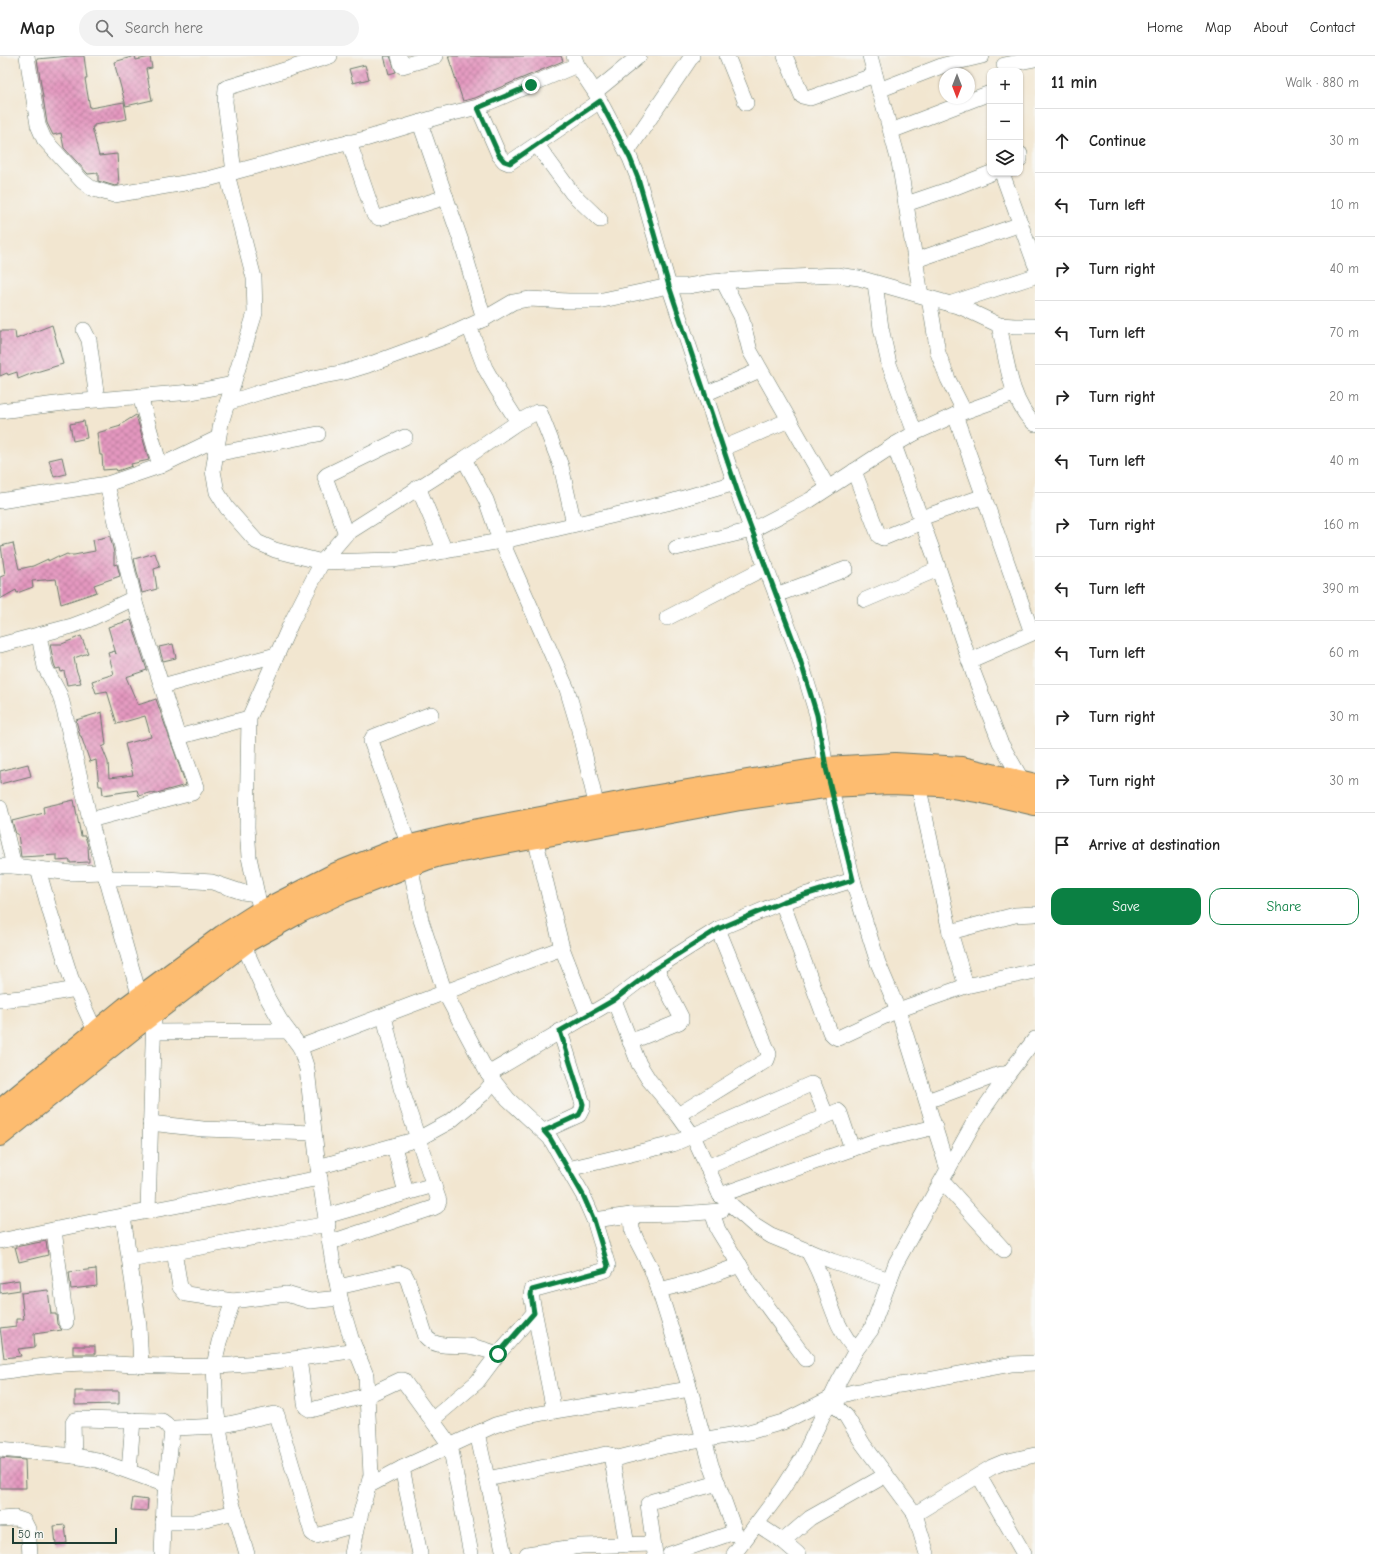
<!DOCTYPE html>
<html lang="en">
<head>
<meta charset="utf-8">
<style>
  :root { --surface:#fff; --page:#f2f2f2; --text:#222; --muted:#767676; --line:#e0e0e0; --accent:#0b8043 }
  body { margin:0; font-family:"Comic Neue",sans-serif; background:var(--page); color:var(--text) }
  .controls { position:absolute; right:12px; top:12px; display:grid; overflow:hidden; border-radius:8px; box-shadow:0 1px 3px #0004 }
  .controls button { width:36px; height:36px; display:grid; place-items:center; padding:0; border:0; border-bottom:1px solid var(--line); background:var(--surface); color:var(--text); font:20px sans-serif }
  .compass { position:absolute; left:939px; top:12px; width:36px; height:36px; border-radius:50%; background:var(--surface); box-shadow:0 1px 3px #0004; rotate:180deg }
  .scale { position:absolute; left:12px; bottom:10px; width:105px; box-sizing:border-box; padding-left:4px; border:2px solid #1f3d34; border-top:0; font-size:11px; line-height:14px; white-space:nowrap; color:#1f3d34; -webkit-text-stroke:3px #f6f6f2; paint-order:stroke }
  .stop { position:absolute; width:12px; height:12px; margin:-9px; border:3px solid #0b8043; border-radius:50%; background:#fff }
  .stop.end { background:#0b8043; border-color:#fff; box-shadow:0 1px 4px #0008 }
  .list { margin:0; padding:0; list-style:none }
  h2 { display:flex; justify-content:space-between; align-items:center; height:52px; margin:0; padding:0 16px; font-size:17px }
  h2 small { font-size:13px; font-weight:400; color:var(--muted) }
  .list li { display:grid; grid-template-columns:26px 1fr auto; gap:12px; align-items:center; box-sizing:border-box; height:64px; padding:0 16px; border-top:1px solid var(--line) }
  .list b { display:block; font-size:15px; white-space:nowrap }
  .list em { font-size:13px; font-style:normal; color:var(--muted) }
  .actions { display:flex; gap:8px; padding:12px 16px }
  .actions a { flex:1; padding:9px 0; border:1px solid var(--accent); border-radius:12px; text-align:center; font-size:14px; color:var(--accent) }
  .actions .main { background:var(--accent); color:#fff }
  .icon { flex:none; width:22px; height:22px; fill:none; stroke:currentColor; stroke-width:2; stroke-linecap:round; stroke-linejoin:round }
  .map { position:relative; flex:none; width:1035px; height:1498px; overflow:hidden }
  header { display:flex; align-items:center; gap:24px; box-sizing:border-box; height:56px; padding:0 20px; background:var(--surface); border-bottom:1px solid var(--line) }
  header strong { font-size:19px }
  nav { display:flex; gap:22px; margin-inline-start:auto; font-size:14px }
  .search { width:280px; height:36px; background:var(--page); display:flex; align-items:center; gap:10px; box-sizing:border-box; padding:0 14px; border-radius:22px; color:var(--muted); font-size:15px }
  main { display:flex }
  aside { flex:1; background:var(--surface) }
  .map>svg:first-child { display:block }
  .building { fill:url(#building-cross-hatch) }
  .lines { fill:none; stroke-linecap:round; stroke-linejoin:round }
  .street-casing { stroke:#69786b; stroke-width:16 }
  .primary-casing { stroke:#69786b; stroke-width:24 }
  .street { stroke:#fff; stroke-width:15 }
  .primary { stroke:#fdbc6f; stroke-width:22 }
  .route { stroke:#0b8043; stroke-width:5 }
</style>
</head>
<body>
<header>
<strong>Map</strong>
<div class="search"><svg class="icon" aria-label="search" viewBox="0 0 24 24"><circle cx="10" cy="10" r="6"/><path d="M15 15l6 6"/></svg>Search here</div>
<nav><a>Home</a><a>Map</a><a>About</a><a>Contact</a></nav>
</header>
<main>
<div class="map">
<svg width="1035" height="1498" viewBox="0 0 1035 1498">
  <defs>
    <pattern id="building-cross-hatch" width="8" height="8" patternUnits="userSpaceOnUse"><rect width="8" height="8" fill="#e497bf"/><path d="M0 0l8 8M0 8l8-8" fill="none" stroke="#b87c9c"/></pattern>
  </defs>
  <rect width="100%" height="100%" fill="#f6f6f2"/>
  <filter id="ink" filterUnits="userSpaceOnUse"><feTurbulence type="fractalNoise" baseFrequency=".025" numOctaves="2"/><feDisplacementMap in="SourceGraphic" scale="8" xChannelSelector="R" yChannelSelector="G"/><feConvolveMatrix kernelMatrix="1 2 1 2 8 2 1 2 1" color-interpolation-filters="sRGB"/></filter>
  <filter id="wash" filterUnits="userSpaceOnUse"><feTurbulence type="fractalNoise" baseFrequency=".012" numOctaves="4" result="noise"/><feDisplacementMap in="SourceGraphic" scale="16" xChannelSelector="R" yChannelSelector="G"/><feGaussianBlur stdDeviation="0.9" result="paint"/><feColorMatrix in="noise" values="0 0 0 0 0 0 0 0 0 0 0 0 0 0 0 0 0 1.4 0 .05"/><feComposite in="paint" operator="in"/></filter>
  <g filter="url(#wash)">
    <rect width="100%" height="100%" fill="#f2e6d0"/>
    <g id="blocks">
      <g class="building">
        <path d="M70 0H84L87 23H85L90 52 124 46 127 63 94 69V71H92L99 100 117 98 119 129 115 130 98 125V117L88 118 64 92 61 77 53 79 47 67 37 3Z"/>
        <path d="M135 0 136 4 150 1 152 12 146 13 152 44 126 50 114 6Z"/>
        <path d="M384 0H390L396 16 389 18Z"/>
        <path d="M448 0H561L563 5 475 42 463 45Z"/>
        <path d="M365 9 369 23 353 27 349 13Z"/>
        <path d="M52 269 63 308 33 317 18 323 17 316 8 319 7 317 0 320V275H15L16 283Z"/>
        <path d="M136 359 149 404 131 408 132 410 117 415 116 413 103 414 102 399H100L97 377 121 370 120 369Z"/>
        <path d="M84 365 87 382 73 385 70 368Z"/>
        <path d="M62 401 66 418 54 421 49 404Z"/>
        <path d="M110 480 114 497V509L117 508 120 520 94 529 97 536 61 548 56 523 32 525 33 531 17 537 16 534 0 543V521L5 519 1 490 13 487 19 513 33 510 48 503V505L58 500V502L67 498 69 499H74L95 495 93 484Z"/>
        <path d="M155 497 160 511 154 513 157 533 142 537 134 503Z"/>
        <path d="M131 564 147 614 126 621 138 649 156 643 186 729 153 738 152 736 139 740 137 734 103 739 102 730H99L96 704 90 706 81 680H80L76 664 102 656 106 689 102 691 108 706 109 722 133 719 125 688 151 681 145 660 117 668 107 635 96 637 92 625 114 618 108 597 115 595 116 598 108 571Z"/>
        <path d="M81 580 88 597 74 602 76 613 81 627 67 629 64 615 61 616 60 612 56 613 54 608 50 588H62Z"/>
        <path d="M173 588 176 602 163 605 159 591Z"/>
        <path d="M28 708 31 720 0 728V715Z"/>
        <path d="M74 744 81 780H85L88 790 89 806 70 807V804L57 805V799L21 801 18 778H16L12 765 44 757 43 751Z"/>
        <path d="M46 1185 48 1199 19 1206 15 1191Z"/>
        <path d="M96 1213 97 1230 71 1233 69 1216Z"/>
        <path d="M19 1224 20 1234 0 1237V1227Z"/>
        <path d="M48 1234 51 1258H56L57 1268 62 1274 34 1278 35 1291 18 1293 21 1300 4 1302 0 1272 16 1270V1263H24L21 1237Z"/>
        <rect x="73" y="1290" width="22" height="8"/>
        <path d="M75 1335H119V1348L75 1349Z"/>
        <path d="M0 1402 25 1404 26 1432H0Z"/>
        <path d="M133 1442 148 1444 147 1455 131 1454Z"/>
        <path d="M65 1469 67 1487 56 1489 54 1470Z"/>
      </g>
    </g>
  </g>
  <g filter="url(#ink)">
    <use href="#blocks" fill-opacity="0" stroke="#69786b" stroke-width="1"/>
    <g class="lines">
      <g class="street-casing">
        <g id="street">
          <path d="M27 0 38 69 44 83 82 125 91 132 114 139 208 123 308 96 365 83 441 60 478 51 577 9"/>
          <path d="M399 0 402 10 436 0"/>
          <path d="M574 0 577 9 595 36 630 102 638 122 669 230 738 437 798 597 817 659 826 712 853 824 863 859 878 907 898 954 948 1114"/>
          <path d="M727 0 746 47"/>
          <path d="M785 0 802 40 810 42 875 19"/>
          <path d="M870 0 899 106 921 239"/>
          <path d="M1004 9 1035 3"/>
          <path d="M879 34 944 9 982 0"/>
          <path d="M595 36 639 0"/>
          <path d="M478 51 499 99 504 105 509 107 600 45"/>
          <path d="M420 67 461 185 484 263"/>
          <path d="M891 75 990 37"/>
          <path d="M349 86 374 159 379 162 446 141"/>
          <path d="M537 89 572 137 600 164"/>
          <path d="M627 96 692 0"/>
          <path d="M1020 98V103"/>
          <path d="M234 116 225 46 226 32 330 0"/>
          <path d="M1002 117 1035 208"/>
          <path d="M227 118 254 222 255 257 221 367 213 415 217 436 227 452 257 486 275 494 322 506 393 504 512 483 667 447 735 427"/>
          <path d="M906 148 953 132 991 117"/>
          <path d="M916 204 1021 168"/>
          <path d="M723 225 741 260 750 295 828 432"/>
          <path d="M875 227 881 272 889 308 915 377"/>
          <path d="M929 242 938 297 948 323 964 355"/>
          <path d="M949 248 1032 221 1035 218"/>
          <path d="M999 269C1006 299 1010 348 1035 368"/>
          <path d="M469 270 485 312 497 333 518 366"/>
          <path d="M84 274 89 284 97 343"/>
          <path d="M705 338 760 314"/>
          <path d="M140 340 160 410"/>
          <path d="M227 347 261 336 318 321 345 316 368 309 447 280 484 263 513 246 529 243 568 245H598L669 230H688L711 226 750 223 837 219 859 222 961 251 999 269 1015 270H1035"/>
          <path d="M0 355 72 346 192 336 233 328"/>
          <path d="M955 359 1032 577"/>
          <path d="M894 389 933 496 973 616 1000 686 1023 726"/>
          <path d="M723 392 789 364"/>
          <path d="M215 398 318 378"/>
          <path d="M464 403 486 444 500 484 505 493 567 633 578 670 597 752"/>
          <path d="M854 415 879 480 883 482 922 466"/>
          <path d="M418 431 445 495"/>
          <path d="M0 445 107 428 160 410 218 382"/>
          <path d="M921 462 984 440"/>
          <path d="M346 478 325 421 327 419 405 381"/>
          <path d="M676 492 752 474 810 444 894 389 915 377 955 359 1014 338"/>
          <path d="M776 539 846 513"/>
          <path d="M865 544 938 513"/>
          <path d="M667 562 766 511"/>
          <path d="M39 579 45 611 60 639 65 658 90 764 140 942"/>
          <path d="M0 589 72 570 88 564 134 542"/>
          <path d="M969 605 1035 576"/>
          <path d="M162 630 276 599"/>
          <path d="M178 681 249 662"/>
          <path d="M918 728 950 876 966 930"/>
          <path d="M0 752 14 810"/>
          <path d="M90 764 192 737 196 731 178 681 136 550 107 428"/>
          <path d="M535 782 562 892 588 959"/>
          <path d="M409 790 371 685 373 681 431 658"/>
          <path d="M410 808 421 864 445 937 488 1018 508 1043 550 1082 583 1139 594 1164 608 1210 606 1214 532 1234 531 1239 554 1355"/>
          <path d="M0 810H14L71 817 105 816"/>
          <path d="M38 813 51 859 71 922 96 977"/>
          <path d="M106 822H151L212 826 242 836 257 838"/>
          <path d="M782 846 830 976 834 980 838 982 898 954 966 930 1035 915"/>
          <path d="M261 857 249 801 247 771 249 662 291 567 322 506 346 478 464 403 518 366 537 356H540L541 359 561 410 574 468"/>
          <path d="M950 876 1015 859 1035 858"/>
          <path d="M243 888 268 943 280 964 300 991 307 1013 318 1111 333 1208 343 1255 351 1282 366 1319 371 1419 358 1468 352 1498"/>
          <path d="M0 944 31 941 76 933"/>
          <path d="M614 944 639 1008 649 1024 678 1059 693 1080 720 1139 755 1170 771 1180 832 1205 890 1224"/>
          <path d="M154 976 288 975"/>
          <path d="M630 986 679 966 681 964V961L656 912"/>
          <path d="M300 991 562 892"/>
          <path d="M488 1018 614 944 656 912 718 873 782 846 853 824"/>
          <path d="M927 1045 997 1019 1003 1018H1008"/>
          <path d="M678 1059 767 1004 769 998 718 873"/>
          <path d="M150 1067 203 1073 314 1077"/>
          <path d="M544 1075 579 1059 582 1053 583 1048 560 975"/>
          <path d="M394 1090 406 1137"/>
          <path d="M318 1111 418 1083 449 1066 484 1037 494 1025"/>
          <path d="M707 1111 838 1055 840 1057 852 1093"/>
          <path d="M568 1113 673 1088 811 1028 814 1029 826 1059"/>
          <path d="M942 1125 1004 1194"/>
          <path d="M720 1139 872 1086 935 1071"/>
          <path d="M148 1155 154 956"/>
          <path d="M712 1156 718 1174 753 1231 806 1303"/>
          <path d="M631 1159 632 1173 636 1183 651 1212 659 1234 690 1333 711 1409 729 1459 735 1476 743 1486"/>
          <path d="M123 1160 139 1270 141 1310"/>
          <path d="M326 1160 434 1129"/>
          <path d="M594 1164 631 1159 680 1158 721 1155"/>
          <path d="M54 1174 66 1266"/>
          <path d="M0 1185 86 1167 320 1122"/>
          <path d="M331 1186 433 1152 437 1150 439 1145 401 1032 384 960"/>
          <path d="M174 1195 180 1231 186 1238 233 1245 286 1238 310 1245 340 1242"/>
          <path d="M808 1195C812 1202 816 1210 819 1217 830 1243 836 1274 856 1294"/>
          <path d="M130 1204 328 1168"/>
          <path d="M338 1231 400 1217 405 1219 408 1225 426 1281C437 1293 453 1288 468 1290 478 1291 489 1295 498 1298"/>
          <path d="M659 1234 696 1225 740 1209"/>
          <path d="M233 1245 219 1286 214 1310 216 1352 230 1440 247 1498"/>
          <path d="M299 1303 305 1346 306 1351 311 1354 368 1339 400 1324H403L450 1389 471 1498"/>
          <path d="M0 1316C29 1312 58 1307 87 1307 130 1308 172 1312 215 1310 262 1308 309 1301 356 1294"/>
          <path d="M834 1349 842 1339 853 1336 906 1328 1012 1308 1035 1307"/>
          <path d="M433 1363 477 1326 498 1298 534 1257"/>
          <path d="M477 1377 504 1498"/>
          <path d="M0 1393 74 1400 97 1404 166 1429"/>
          <path d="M611 1399 627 1489"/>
          <path d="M74 1400 73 1367 75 1364 80 1363 162 1365 166 1368 172 1375"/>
          <path d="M402 1412 420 1498"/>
          <path d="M129 1415 133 1364"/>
          <path d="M979 1420 1024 1498"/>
          <path d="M487 1423 607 1398 618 1402 666 1390 749 1376 783 1366 829 1343 846 1360 863 1388 915 1458 927 1498"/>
          <path d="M370 1429 402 1412 495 1369 528 1360 554 1355 690 1333"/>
          <path d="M915 1458 992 1411 1004 1406 1035 1399"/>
          <path d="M0 1463 15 1462 24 1465 28 1473 30 1498"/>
          <path d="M163 1466H193L235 1456"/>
          <path d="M757 1468 783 1485 798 1498"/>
          <path d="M783 1485 810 1462 886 1419"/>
          <path d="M162 1498 164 1448 172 1375 175 1372 219 1370 274 1358 277 1359 312 1477 316 1480 358 1468"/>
          <path d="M527 1498 581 1490 653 1488"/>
          <path d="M655 1498 648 1448 653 1445 718 1427"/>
          <path d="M670 1498 735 1476"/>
          <path d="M734 1498 782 1434 803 1401 839 1325 856 1294 871 1274 896 1207 972 1070 1008 1018 1035 983"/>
        </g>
      </g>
      <g class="primary-casing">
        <g id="primary">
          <path d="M0 1055 126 952 223 880 256 859 336 818 399 793 473 775 646 742 826 712 895 708 962 712 1035 729"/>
          <path d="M0 1079 137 969 247 885 301 855 339 837 426 803 440 799 740 743 831 730 890 727 939 729 983 736 1035 748"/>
        </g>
      </g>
      <use href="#street" class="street"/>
      <use href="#primary" class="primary"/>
    </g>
  </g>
  <g class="lines" filter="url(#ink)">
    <path class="route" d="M498 1298 534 1257 531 1239 532 1234 606 1214 608 1210 594 1164 583 1139 550 1082 544 1075 579 1059 582 1053 583 1048 560 975 614 944 656 912 718 873 782 846 853 824 826 712 817 659 798 597 738 437 669 230 638 122 630 102 600 45 510 107 504 105 499 99 478 52 531 29"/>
  </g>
</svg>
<div class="controls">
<button>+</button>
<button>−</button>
<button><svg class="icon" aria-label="layers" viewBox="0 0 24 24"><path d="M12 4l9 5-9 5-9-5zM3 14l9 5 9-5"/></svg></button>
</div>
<svg class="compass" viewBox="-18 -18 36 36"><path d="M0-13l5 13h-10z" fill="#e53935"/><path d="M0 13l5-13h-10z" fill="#767676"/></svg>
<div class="scale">50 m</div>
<div class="stop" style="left:498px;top:1298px"></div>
<div class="stop end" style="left:531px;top:29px"></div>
</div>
<aside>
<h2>11 min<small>Walk · 880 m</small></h2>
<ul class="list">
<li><svg class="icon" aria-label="ahead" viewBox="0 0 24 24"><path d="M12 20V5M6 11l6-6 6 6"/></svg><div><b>Continue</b></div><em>30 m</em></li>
<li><svg class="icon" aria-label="left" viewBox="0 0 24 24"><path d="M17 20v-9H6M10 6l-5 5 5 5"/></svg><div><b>Turn left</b></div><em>10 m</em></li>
<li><svg class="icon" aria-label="right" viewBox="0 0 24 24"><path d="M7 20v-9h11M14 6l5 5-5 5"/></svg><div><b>Turn right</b></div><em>40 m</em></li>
<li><svg class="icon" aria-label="left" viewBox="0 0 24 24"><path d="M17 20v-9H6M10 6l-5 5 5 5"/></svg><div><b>Turn left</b></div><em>70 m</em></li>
<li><svg class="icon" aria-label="right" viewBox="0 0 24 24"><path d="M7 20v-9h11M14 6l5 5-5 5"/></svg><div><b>Turn right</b></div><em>20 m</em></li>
<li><svg class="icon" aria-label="left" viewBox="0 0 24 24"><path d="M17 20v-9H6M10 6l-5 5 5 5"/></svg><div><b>Turn left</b></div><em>40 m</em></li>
<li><svg class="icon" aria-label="right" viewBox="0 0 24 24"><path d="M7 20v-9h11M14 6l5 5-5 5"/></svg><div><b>Turn right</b></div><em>160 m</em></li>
<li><svg class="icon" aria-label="left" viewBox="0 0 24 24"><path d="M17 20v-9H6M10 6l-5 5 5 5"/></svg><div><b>Turn left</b></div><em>390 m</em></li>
<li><svg class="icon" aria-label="left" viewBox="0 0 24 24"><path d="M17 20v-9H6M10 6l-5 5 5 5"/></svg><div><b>Turn left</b></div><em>60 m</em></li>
<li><svg class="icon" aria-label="right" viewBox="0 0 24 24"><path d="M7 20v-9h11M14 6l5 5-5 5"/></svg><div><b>Turn right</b></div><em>30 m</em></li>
<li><svg class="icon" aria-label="right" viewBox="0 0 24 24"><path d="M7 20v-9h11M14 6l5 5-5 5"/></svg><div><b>Turn right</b></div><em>30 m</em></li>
<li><svg class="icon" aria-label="arrive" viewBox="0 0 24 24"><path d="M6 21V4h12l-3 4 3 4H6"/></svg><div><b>Arrive at destination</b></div></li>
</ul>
<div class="actions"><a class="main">Save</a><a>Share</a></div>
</aside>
</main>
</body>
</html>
